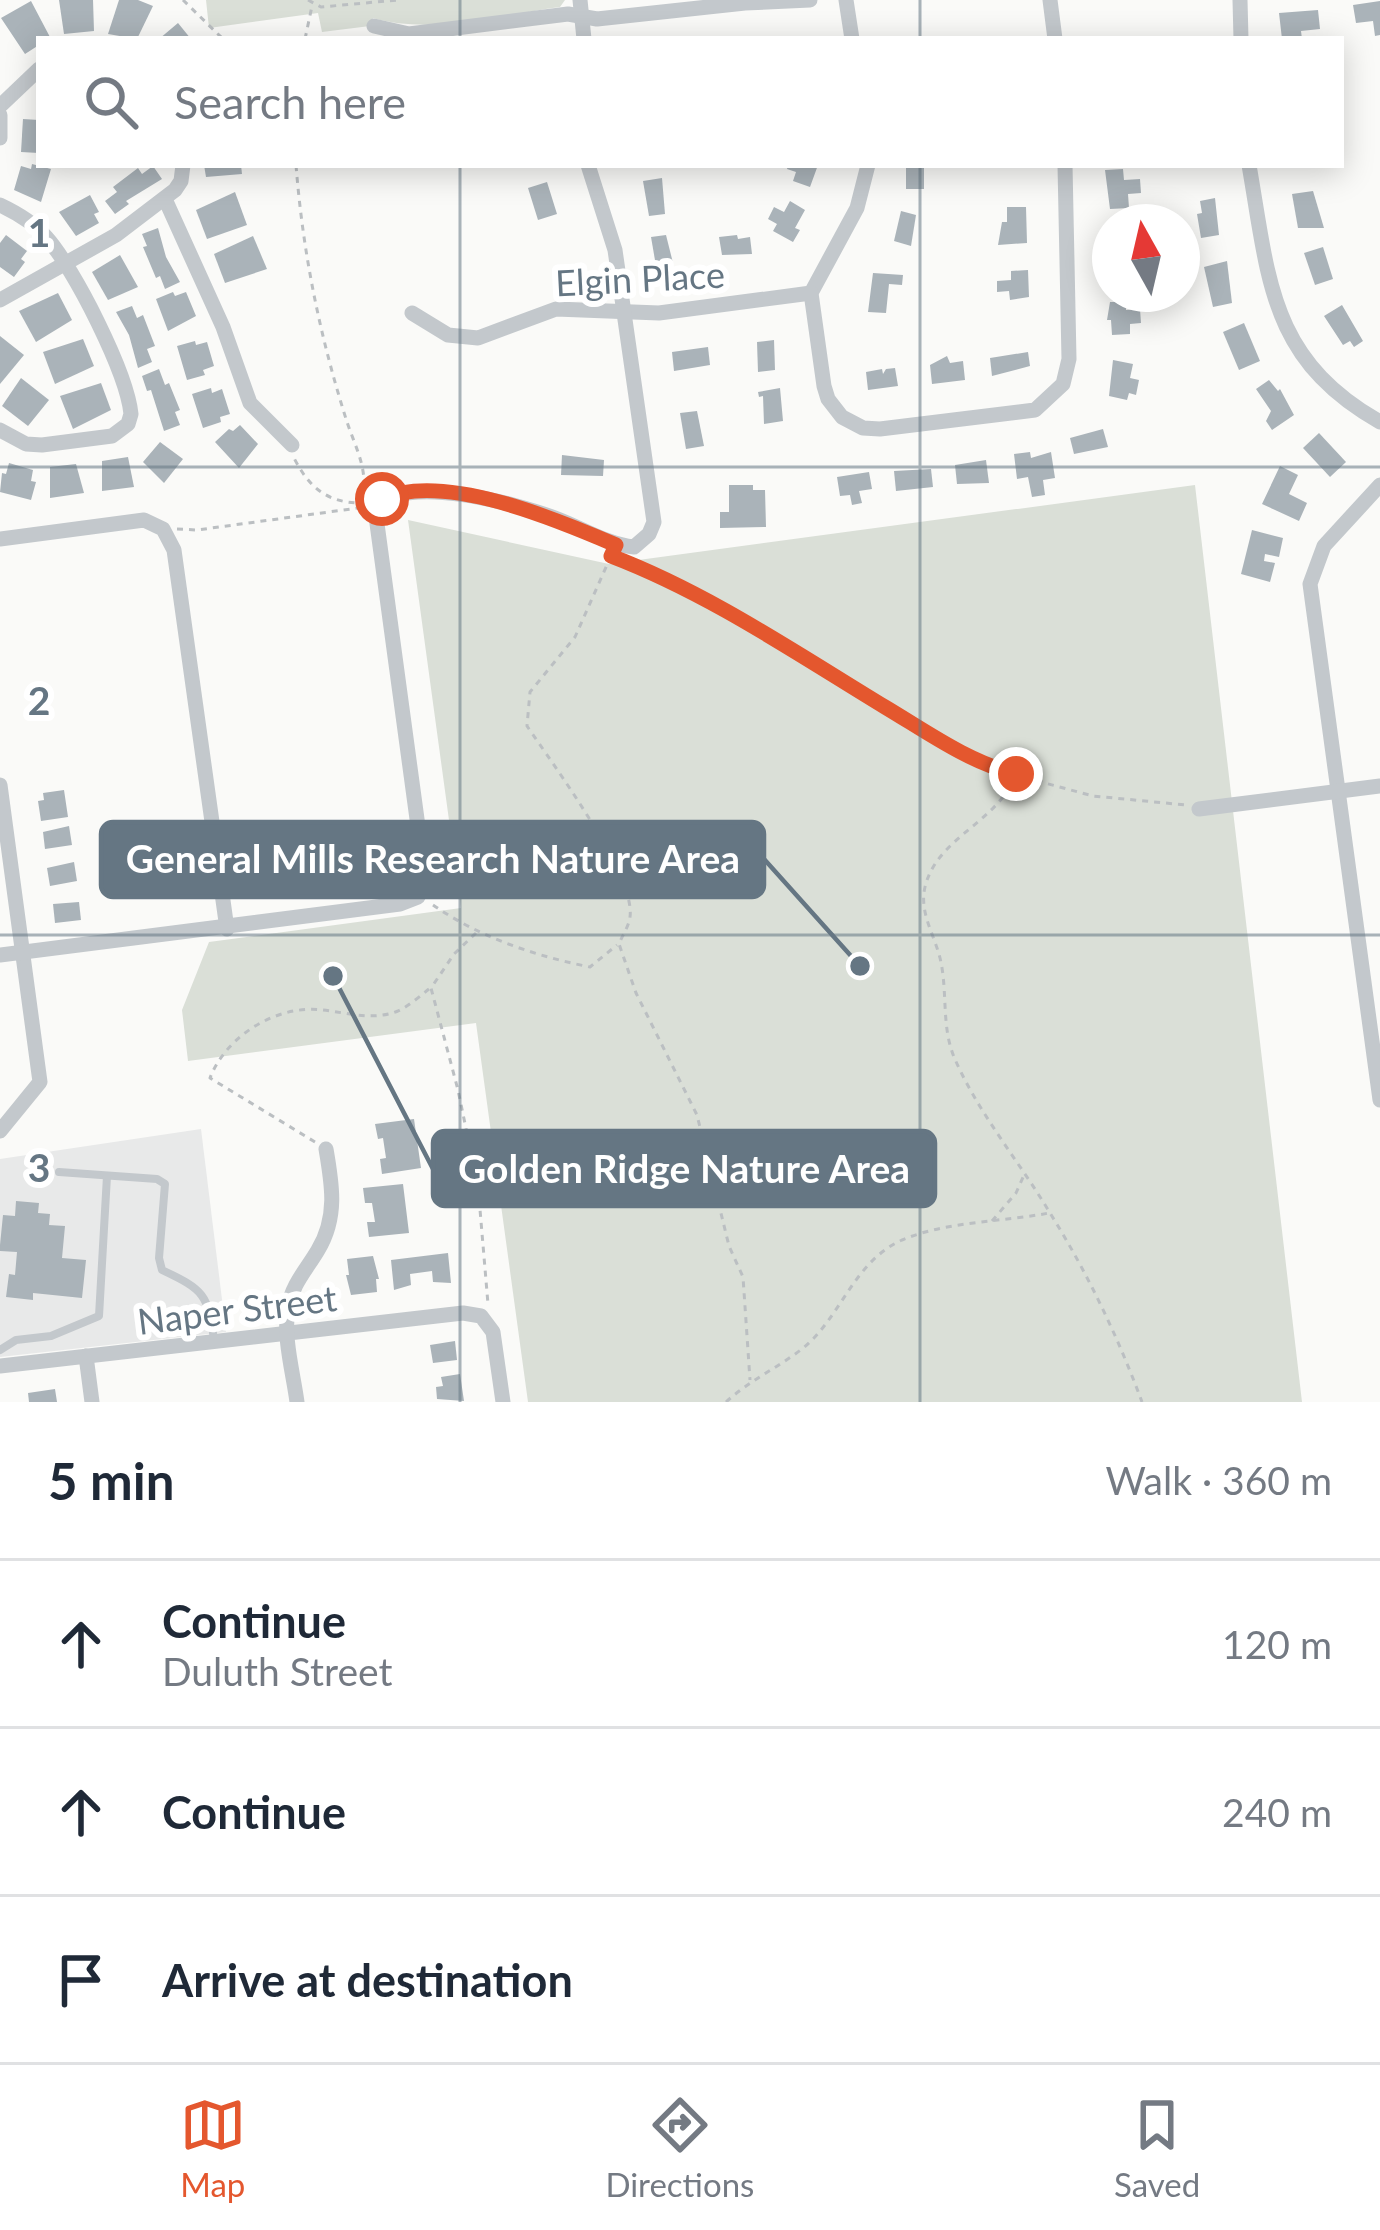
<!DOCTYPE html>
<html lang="en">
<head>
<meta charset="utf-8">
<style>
  :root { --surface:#fff; --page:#f6f6f7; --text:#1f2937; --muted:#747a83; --line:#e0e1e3; --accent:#e4572e }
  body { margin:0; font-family:Lato,sans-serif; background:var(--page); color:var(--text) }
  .compass { position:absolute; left:1092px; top:204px; width:108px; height:108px; border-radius:50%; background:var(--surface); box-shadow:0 6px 30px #0003; rotate:352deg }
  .stop { position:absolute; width:36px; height:36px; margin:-27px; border:9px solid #e4572e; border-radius:50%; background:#fff }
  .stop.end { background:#e4572e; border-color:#fff; box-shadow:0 3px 12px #0008 }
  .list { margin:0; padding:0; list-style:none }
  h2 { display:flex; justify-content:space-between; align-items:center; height:156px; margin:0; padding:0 48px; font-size:51px }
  h2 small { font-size:39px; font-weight:400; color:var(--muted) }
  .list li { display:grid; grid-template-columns:78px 1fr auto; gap:36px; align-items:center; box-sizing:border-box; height:168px; padding:0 48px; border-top:3px solid var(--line) }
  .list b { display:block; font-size:45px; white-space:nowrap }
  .list p { margin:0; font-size:39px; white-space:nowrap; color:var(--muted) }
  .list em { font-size:39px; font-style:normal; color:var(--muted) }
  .icon { flex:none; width:66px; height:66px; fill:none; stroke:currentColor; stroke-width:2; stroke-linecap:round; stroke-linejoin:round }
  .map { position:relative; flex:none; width:1380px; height:1402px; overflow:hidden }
  .search { position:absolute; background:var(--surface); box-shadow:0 6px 30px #0003; left:36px; right:36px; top:36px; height:132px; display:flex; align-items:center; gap:30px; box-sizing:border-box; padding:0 42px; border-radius:0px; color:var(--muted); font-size:45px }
  .sheet { height:660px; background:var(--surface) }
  nav { display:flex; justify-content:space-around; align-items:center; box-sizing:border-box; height:168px; border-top:3px solid var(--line); background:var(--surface); font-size:33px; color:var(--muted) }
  nav a { display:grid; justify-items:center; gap:6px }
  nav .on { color:var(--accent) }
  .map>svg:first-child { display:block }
  .built { fill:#e8e9e9 }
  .green { fill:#dadfd7 }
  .building { fill:#aab3b9 }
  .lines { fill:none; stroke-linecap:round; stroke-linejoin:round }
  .path { stroke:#bbbfc2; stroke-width:3; stroke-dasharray:6 6; stroke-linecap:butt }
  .service { stroke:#c3c8cc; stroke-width:8 }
  .minor { stroke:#c3c8cc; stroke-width:15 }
  .route { stroke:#e4572e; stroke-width:15 }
  .grid { fill:none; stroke:#657683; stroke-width:3; stroke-opacity:0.55 }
  .labels { text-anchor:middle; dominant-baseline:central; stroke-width:12; stroke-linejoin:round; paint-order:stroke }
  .street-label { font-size:36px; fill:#657683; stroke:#fff }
  .grid-label { font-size:39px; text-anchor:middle; font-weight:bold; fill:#657683; stroke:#fff; stroke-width:12; stroke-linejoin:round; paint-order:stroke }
  .leader { fill:none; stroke:#657683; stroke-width:4.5 }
  .callout-dot { fill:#657683; stroke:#fff; stroke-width:4.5 }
  .callout { fill:#657683; stroke:#657683; stroke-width:4.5 }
  .callout-label { font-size:39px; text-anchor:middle; font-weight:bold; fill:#fff }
</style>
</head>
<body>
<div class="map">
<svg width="1380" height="1402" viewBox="0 0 1380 1402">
  <rect width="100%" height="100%" fill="#fafaf8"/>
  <path class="built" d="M201 1129 226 1332 0 1357V1159Z"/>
  <g class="green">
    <path d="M206 0H565L560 7C500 15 432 35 373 18L370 26 322 32 318 13 209 28Z"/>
    <path d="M1195 485 1302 1402H528L476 1023 188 1061 182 1010 209 942 461 908 408 520 609 564Z"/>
  </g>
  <g class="building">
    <path d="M59 0H93L94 31 64 34Z"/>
    <path d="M119 0H138L153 6 137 39 108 34Z"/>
    <path d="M31 1 51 39H39V45L25 54 1 18Z"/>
    <path d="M1380 1V35L1375 36 1373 21 1356 23 1353 5Z"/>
    <path d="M1318 10 1320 29 1301 31 1302 39H1282L1279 13Z"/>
    <path d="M178 23 191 39H159Z"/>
    <path d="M23 119 39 120V153L21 152Z"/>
    <path d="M32 164 51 169 41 202 14 190 21 166 31 169Z"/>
    <path d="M204 165H241L242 174 206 177Z"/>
    <path d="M788 165H818L810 187 793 181 796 172 787 169Z"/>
    <rect x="906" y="165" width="18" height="24"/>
    <path d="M153 166 162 179 126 201 129 204 115 214 105 201 117 192 113 187 138 168 142 174Z"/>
    <path d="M1123 169 1124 180 1140 179 1141 193 1128 194 1129 208 1110 209 1105 170Z"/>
    <path d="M662 178 665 214 649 216 643 181Z"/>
    <path d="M547 182 557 214 538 220 528 188Z"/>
    <path d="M1313 191 1324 228H1298L1292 194Z"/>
    <path d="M235 192 247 225 207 239 196 210Z"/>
    <path d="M90 195 99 212 94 214 99 223 76 236 59 212Z"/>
    <path d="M1215 198 1219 235 1201 238 1197 214 1202 213 1200 201Z"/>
    <path d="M790 201 805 210 795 228 800 230 793 242 773 231 777 224 768 219 774 207 784 212Z"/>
    <path d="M1007 207H1026L1027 243 998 245 1002 222H1007Z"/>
    <path d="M901 211 916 215 911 246 894 241Z"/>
    <path d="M158 228 166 257 180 282 165 289 160 276 156 278 143 247 147 246 142 234Z"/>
    <path d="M6 235 27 251 21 259 25 262 14 277 0 267V243Z"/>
    <path d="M666 235 673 263 656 266 651 237Z"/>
    <path d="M737 235 738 239 750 237 752 254 722 255 719 237Z"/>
    <path d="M253 236 267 269 225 283 214 254Z"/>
    <path d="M1323 247 1333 279 1315 285 1304 253Z"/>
    <path d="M120 255 138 287 108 300 92 272Z"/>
    <path d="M1227 261 1232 303 1213 307 1204 267Z"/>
    <path d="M1028 270 1029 297 1010 300 1009 291 997 292V281L1011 280V271Z"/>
    <path d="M873 273 903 275 902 285 889 284 886 313 868 312Z"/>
    <path d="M173 292 175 296 186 292 196 316 168 331 156 299Z"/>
    <path d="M58 293 72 320 36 342 19 311Z"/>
    <path d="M1110 302H1126V310L1140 309 1141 323 1130 324V334L1112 335 1111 320H1107Z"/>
    <path d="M1342 305 1363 341 1354 347 1350 341 1343 345 1324 316Z"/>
    <path d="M132 306 137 318 143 315 155 346 147 349 152 362 138 368 129 335 116 312Z"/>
    <path d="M1244 323 1260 361 1239 370 1223 332Z"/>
    <path d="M0 336 24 355 0 384Z"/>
    <path d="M83 339 94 366 55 384 43 352Z"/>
    <path d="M774 340 775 370 758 372 757 342Z"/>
    <path d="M195 341 196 345 207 342 214 366 203 370 205 375 187 380 177 346Z"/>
    <path d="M708 347 710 365 674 371 672 352Z"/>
    <path d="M1028 352 1030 366 992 376 990 358Z"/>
    <path d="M947 356 950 363 963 361 965 380 932 384 930 365Z"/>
    <path d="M1113 360 1133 364 1130 378 1139 380 1136 395 1129 393 1127 400 1109 396Z"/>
    <path d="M895 368 898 386 868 390 866 372 882 369 883 374 886 369Z"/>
    <path d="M159 369 165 385 169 383 180 410 175 412 180 425 164 431 151 390 147 391 142 376Z"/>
    <path d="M21 378 49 400 28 426 2 406Z"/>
    <path d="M1269 380 1278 391 1280 389 1294 415 1272 430 1266 421 1271 411 1256 389Z"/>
    <path d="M101 383 111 410 73 429 60 396Z"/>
    <path d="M211 388 212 393 222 389 230 414 220 417 221 422 203 428 192 394Z"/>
    <path d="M780 388 783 421 764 424 763 396 759 397 758 392Z"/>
    <path d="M697 411 704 446 686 449 680 413Z"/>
    <path d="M240 425 258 444 239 468 215 442 229 429 233 431Z"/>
    <path d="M1103 429 1108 447 1074 454 1070 438Z"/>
    <path d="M1319 433 1346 462 1330 477 1303 448Z"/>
    <path d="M160 442 183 459 164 483 143 462Z"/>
    <path d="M1030 452 1031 458 1051 452 1055 478 1043 480 1045 495 1032 497 1028 477 1017 479 1014 454Z"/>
    <path d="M562 455 604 460 603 476 561 475Z"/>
    <path d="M128 457 134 487 102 491V461Z"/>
    <path d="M986 460 989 483 957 484 955 465Z"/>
    <path d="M9 463 33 470 31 481 36 482 31 500 0 492 2 473 6 474Z"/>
    <path d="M76 464 84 493 50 498V467Z"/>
    <path d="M1280 466 1298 475 1289 494 1307 503 1299 521 1262 504Z"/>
    <path d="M931 469 933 487 896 491 894 471Z"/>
    <path d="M869 472 872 489 859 491 862 503 852 505 850 495 840 496 837 477Z"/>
    <path d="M729 485H753V490H765L766 527 720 528V512H729Z"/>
    <path d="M1252 530 1283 538 1279 557 1265 554 1264 561 1275 563 1270 582 1241 574Z"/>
    <path d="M64 790 68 817 41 821 38 801 44 800 43 793Z"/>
    <path d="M69 826 72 845 45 849 43 832Z"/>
    <path d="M74 862 77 881 50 886 47 868Z"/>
    <path d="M79 902 81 920 55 923 53 904Z"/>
    <path d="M414 1119 421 1168 382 1174 380 1159 386 1158 383 1138 378 1139 375 1124Z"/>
    <path d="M403 1184 409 1233 369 1237 367 1222H375L372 1203H365L363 1188Z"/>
    <path d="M16 1201 39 1203 38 1213 50 1214 49 1225 65 1226 62 1258 86 1260 82 1298 33 1293V1300L6 1297 9 1274 15 1275 17 1252 0 1251V1245L3 1215 15 1216Z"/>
    <path d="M448 1253 451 1283 433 1282 432 1271 410 1274 411 1285 394 1290 391 1260Z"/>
    <path d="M373 1256 379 1279H376L377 1292 351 1295 346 1275H349L347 1259Z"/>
    <path d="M455 1341 457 1360 433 1363 430 1345Z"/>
    <path d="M460 1374 464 1401 437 1399 436 1387 443 1386 441 1377Z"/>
    <path d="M55 1389 57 1402H29L28 1393Z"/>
  </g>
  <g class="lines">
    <g class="path">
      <path d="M183 0 223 39"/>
      <path d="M308 0 321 7 398 0"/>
      <path d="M305 39 312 6"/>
      <path d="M296 165C303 254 320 337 347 422 356 449 372 477 359 503"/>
      <path d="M177 529 197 530 358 508 359 503C326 502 309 487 294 458"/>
      <path d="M611 556 575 637 530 692 527 726C552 763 636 876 630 917 629 926 622 936 619 944L636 993 697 1115 729 1246 743 1277 750 1380"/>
      <path d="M625 561 708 600 993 769 1093 796 1186 805"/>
      <path d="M1015 776C997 823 937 837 925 887 919 912 934 934 940 958 948 991 941 1025 954 1057 978 1113 1019 1161 1050 1213 1087 1272 1118 1337 1142 1402"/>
      <path d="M433 905C479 937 535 956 590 967L617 945"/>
      <path d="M476 933 454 954 431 988 458 1090 478 1186 488 1304"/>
      <path d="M315 1142 210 1078C226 1036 277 1004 323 1010 349 1013 373 1021 398 1011 409 1006 420 996 429 989"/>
      <path d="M992 1221 1016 1193 1024 1175"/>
      <path d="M726 1402C749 1381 777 1368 802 1349 841 1318 853 1262 902 1240 947 1221 1002 1222 1049 1213"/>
    </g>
    <g class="service">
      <path d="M59 1172 157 1179 165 1184 159 1258 162 1270C204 1290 208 1294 214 1340"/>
      <path d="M0 1350 16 1340 51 1336 99 1316 107 1176"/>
    </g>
    <g class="minor">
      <path d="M580 0 584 39"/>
      <path d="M846 0 852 39"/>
      <path d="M1050 0 1055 39"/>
      <path d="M1240 0 1241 39"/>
      <path d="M374 26 409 34 568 14 597 19 745 3 810 0"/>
      <path d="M0 106 39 69"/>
      <path d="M0 115V138"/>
      <path d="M868 165 857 208 811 293 824 386 828 399 842 417 863 428 880 429 1035 410 1063 384 1069 359 1065 165"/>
      <path d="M1249 165C1269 279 1269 359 1380 422"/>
      <path d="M165 199 223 327 250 403 292 445"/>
      <path d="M0 205C17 213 33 222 46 237 74 268 127 373 131 414L128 424 112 436 42 445 26 444 0 430"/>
      <path d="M0 300 116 235 175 190 181 181 183 165"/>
      <path d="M412 313 448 335 478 338 556 309 659 313 811 293"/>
      <path d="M1380 485 1324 546 1310 584 1380 1100"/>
      <path d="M0 539 144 520 163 529 174 550 227 929"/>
      <path d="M0 785 40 1082 0 1131"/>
      <path d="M1199 809 1380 786"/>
      <path d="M0 955 400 904 418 897 425 878 375 509C402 472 517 504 555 518 582 528 606 544 634 547L649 534 654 522 615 250 588 165"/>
      <path d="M86 1356 92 1402"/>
      <path d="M0 1366 463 1313 481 1316 493 1332 503 1402"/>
      <path d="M297 1402C293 1372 283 1338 288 1308 292 1284 307 1269 318 1250 338 1217 332 1184 326 1149"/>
    </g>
  </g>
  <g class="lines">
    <path class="route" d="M382 499C443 471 558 520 616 545L611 556C708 593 796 653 885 707 927 732 968 762 1016 774"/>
  </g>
  <path class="grid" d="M460 0V39M920 0V39M460 165V1402M920 165V1402M0 467H1380M0 935H1380"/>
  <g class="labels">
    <g class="street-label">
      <text transform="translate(640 278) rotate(-3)">Elgin Place</text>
      <text transform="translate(237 1309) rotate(-7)">Naper Street</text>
    </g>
  </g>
  <g class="grid-label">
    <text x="39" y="247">1</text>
    <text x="39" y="715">2</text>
    <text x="39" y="1182">3</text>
  </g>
  <path class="leader" d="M860 966L764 859M333 976L433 1169"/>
  <g class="callout-dot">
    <circle cx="860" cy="966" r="12"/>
    <circle cx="333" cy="976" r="12"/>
  </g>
  <g class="callout">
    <rect x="101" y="822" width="663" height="75" rx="12"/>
    <rect x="433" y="1131" width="502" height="75" rx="12"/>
  </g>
  <g class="callout-label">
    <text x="433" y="873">General Mills Research Nature Area</text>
    <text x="684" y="1183">Golden Ridge Nature Area</text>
  </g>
</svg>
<svg class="compass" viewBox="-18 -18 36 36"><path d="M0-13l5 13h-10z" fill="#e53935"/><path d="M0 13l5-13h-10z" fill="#747a83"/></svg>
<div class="stop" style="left:382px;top:499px"></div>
<div class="stop end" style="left:1016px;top:774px"></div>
<div class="search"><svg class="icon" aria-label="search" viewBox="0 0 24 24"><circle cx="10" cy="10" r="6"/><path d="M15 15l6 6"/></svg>Search here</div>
</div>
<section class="sheet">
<h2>5 min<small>Walk · 360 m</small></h2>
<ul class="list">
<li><svg class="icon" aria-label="ahead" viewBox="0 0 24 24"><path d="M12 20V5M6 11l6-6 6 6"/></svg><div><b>Continue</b><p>Duluth Street</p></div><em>120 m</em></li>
<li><svg class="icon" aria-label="ahead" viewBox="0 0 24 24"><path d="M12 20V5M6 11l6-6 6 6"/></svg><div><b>Continue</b></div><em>240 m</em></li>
<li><svg class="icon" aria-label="arrive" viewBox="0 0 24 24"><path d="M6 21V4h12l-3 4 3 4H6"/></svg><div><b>Arrive at destination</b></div></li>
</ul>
</section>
<nav>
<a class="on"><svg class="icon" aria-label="map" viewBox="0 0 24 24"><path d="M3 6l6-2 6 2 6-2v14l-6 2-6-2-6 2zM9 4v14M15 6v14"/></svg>Map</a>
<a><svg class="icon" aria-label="directions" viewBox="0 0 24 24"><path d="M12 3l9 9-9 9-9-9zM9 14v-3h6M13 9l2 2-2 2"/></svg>Directions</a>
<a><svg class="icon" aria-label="saved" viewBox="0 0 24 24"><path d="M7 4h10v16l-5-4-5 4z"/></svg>Saved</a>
</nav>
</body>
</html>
